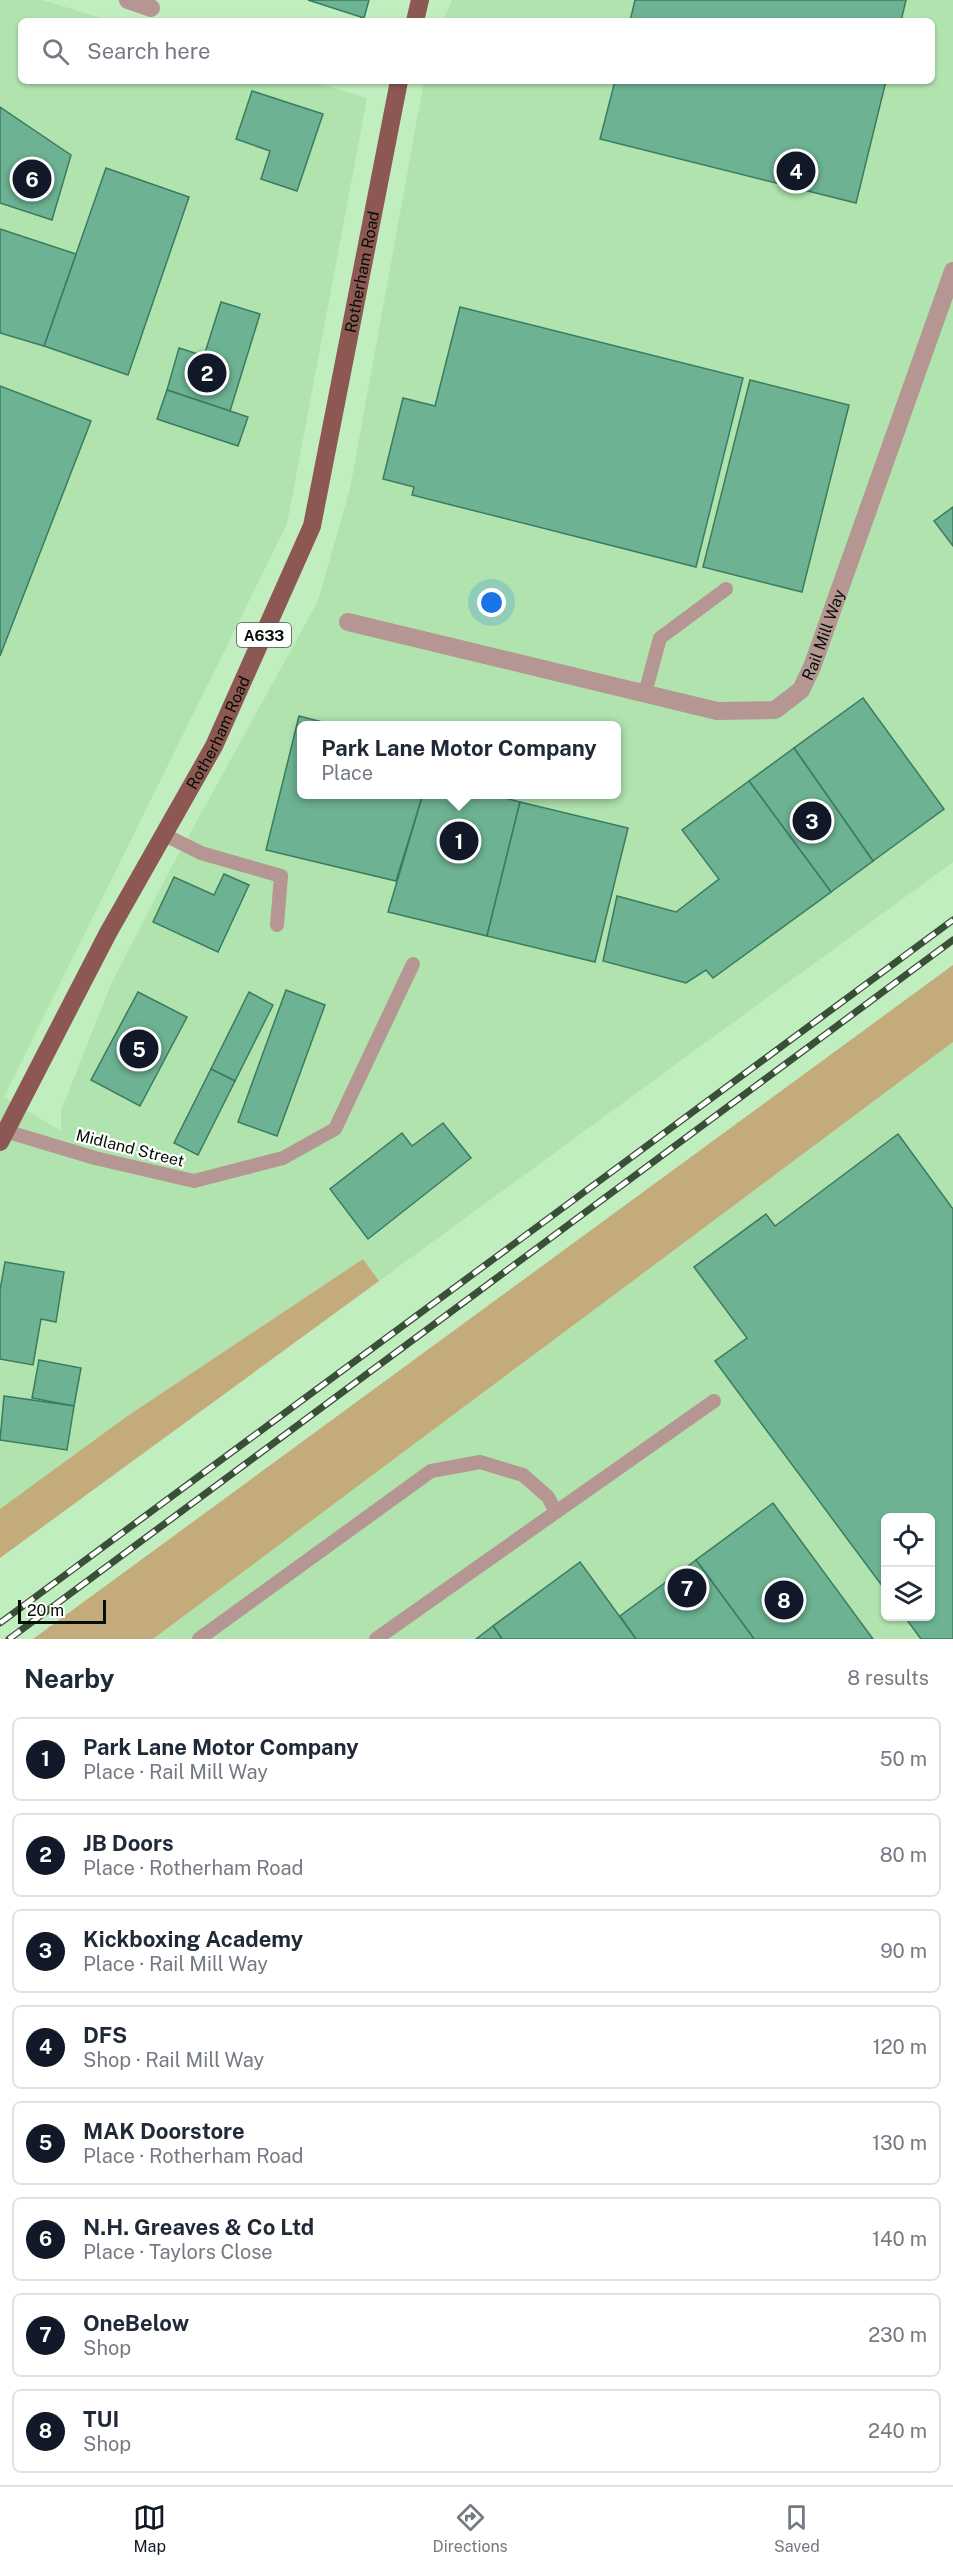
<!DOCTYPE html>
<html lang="en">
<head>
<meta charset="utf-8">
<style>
  :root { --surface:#fff; --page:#f6f6f7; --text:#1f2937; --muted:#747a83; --line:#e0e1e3; --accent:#111827 }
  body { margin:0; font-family:"Public Sans",sans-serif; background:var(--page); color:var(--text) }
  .controls { position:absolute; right:18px; bottom:18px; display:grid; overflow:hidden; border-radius:9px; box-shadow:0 2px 4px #0004 }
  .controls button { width:54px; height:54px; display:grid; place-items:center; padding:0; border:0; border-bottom:2px solid var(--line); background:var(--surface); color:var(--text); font:30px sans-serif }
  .scale { position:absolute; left:18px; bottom:15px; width:88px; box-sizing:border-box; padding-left:6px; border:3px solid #020f02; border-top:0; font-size:16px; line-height:21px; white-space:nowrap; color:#020f02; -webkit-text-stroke:4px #fff; paint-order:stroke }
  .you { position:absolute; left:492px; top:603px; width:21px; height:21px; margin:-15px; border:4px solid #fff; border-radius:50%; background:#1a73e8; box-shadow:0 0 0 9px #1a73e833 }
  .badge { display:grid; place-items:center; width:39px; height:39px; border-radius:50%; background:var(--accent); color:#fff; font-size:20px; font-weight:700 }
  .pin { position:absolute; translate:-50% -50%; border:3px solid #fff; box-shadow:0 2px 6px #0006 }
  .popup { position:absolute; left:297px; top:721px; width:324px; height:78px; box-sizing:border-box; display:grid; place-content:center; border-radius:9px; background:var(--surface); filter:drop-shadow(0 2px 4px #0005); font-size:20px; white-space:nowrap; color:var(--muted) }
  .popup b { font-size:22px; color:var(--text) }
  .popup::after { content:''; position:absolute; left:50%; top:100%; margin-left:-12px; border:12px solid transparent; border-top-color:var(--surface) }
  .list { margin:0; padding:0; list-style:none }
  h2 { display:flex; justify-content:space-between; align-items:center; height:78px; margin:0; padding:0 24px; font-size:26px }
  h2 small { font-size:20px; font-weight:400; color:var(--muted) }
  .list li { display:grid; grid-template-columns:39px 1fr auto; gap:18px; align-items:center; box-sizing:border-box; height:84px; margin:0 12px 12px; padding:0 12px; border:2px solid var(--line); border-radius:9px }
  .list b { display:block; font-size:22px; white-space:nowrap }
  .list p { margin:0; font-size:20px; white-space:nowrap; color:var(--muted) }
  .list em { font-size:20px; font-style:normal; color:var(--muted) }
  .icon { flex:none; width:33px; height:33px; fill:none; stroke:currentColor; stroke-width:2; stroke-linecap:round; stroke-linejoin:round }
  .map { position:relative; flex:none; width:953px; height:1639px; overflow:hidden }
  .search { position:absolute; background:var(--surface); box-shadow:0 2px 4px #0004; left:18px; right:18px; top:18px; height:66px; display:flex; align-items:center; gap:15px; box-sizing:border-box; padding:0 21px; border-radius:9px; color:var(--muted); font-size:22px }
  .sheet { height:846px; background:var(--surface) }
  nav { display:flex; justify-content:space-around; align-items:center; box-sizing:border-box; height:84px; border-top:2px solid var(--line); background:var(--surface); font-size:16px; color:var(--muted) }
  nav a { display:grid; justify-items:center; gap:3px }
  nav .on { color:var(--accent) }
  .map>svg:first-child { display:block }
  .built { fill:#b0e3ae; fill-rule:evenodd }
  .green { fill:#c4ab7b }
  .building { fill:#6db293; stroke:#3b7c60; stroke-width:1.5 }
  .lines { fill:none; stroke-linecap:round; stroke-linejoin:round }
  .service { stroke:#b59693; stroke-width:14 }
  .minor { stroke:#b59693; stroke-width:18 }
  .primary { stroke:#8d5754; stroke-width:18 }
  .rail-casing { stroke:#394f38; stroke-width:7 }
  .rail { stroke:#fff; stroke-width:4.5; stroke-dasharray:14; stroke-linecap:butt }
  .labels { text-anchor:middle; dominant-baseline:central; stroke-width:4.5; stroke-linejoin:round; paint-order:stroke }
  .shield { fill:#fff; stroke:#4e574e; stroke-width:1.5 }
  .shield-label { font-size:15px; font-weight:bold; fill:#020f02 }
  .street-label { font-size:16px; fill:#020f02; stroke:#fff }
</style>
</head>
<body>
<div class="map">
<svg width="953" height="1639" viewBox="0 0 953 1639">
  <rect width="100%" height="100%" fill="#c0eebf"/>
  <g class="built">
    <path d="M0 0H42L111 21H21V81H310L367 98 287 524 4 1097 61 1131V1111L111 984 171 868 318 601 350 489 424 81H932V21H443L452 0H953V862L379 1281 363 1259 126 1417 0 1509ZM302 726H616V794H302Z"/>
    <path d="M953 1042V1639H153L192 1610ZM886 1518H930V1616H886Z"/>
  </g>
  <g class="green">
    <path d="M953 965V1042L153 1639H33Z"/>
    <path d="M363 1259 379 1281 0 1558V1509L126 1417Z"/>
  </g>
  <g class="building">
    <path d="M308 0H369L364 18Z"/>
    <path d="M635 0H906L901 21H630Z"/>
    <path d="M615 81H886L856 203 600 139Z"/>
    <path d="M252 91 323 114 297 191 261 179 270 151 236 139Z"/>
    <path d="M0 107 71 155 52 220 0 203Z"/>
    <path d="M106 168 189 197 128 375 44 346Z"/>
    <path d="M0 229 76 254 44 346 0 333Z"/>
    <path d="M221 302 260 314 230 411 167 390 179 348 204 356Z"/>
    <path d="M460 307 743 378 696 567 412 495 414 487 383 479 403 398 435 406Z"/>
    <path d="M750 380 849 405 802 592 703 567Z"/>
    <path d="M0 386 91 421 0 656Z"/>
    <path d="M167 390 248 417 238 446 157 419Z"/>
    <path d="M953 507V546L934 521Z"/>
    <path d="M863 698 944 809 873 861 794 748Z"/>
    <path d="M299 716 338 726H302V794H423L396 881 266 850Z"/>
    <path d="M794 748 873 861 831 892 749 781Z"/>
    <path d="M749 781 831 892 713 978 706 970 686 983 603 961 617 896 676 912 719 879 682 830Z"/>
    <path d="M423 794H491L520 802 487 936 388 912Z"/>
    <path d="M520 802 628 828 595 962 487 936Z"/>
    <path d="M224 874 249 885 218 952 153 922 174 877 214 895Z"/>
    <path d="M286 990 325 1005 277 1136 238 1122Z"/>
    <path d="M138 992 187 1017 140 1106 91 1080Z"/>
    <path d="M249 992 273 1005 235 1081 211 1069Z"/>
    <path d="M211 1069 235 1081 198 1155 174 1143Z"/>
    <path d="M443 1123 471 1158 368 1239 330 1189 402 1133 412 1146Z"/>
    <path d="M898 1134 953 1209V1639H921L904 1616H930V1518H886V1591L715 1361 747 1338 694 1267 766 1214 775 1226Z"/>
    <path d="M5 1262 64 1272 56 1322 41 1319 33 1365 0 1359V1290Z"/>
    <path d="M39 1360 81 1368 74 1406 32 1398Z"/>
    <path d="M4 1396 74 1406 67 1450 0 1440Z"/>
    <path d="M773 1503 873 1639H754L696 1560Z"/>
    <path d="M696 1560 754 1639H636L620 1616Z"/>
    <path d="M580 1562 636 1639H502L493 1626Z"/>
    <path d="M493 1626 502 1639H476Z"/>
  </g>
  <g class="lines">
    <g class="service">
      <path d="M645 693 660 638 726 589"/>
      <path d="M163 834 201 853 281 876 277 925"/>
      <path d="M5 1131 95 1158 194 1181 283 1158 335 1129 413 964"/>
      <path d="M556 1512 714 1401"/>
      <path d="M199 1639 431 1471 480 1462 523 1475 548 1497 556 1512 376 1639"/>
    </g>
    <g class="minor">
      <path d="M128 0 151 8"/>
      <path id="s1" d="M348 622 717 711 775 710 801 690 812 667 953 271"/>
    </g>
    <g class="primary">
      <path d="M415 21 420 0"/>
      <path id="s2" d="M0 1142 108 933 214 746 312 526 399 81"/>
    </g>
    <g class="rail-casing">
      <g id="rail">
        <path d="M0 1623 953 920"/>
        <path d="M9 1639 953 940"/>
      </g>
    </g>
    <use href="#rail" class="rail"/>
  </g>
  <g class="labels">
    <rect class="shield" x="237" y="623" width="54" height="24" rx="4.5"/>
    <g class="shield-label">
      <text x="264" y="635">A633</text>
    </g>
    <g class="street-label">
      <text stroke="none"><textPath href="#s2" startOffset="950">Rotherham Road</textPath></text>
      <text stroke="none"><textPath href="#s1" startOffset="530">Rail Mill Way</textPath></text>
      <text stroke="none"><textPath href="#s2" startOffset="464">Rotherham Road</textPath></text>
      <text transform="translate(130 1148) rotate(14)">Midland Street</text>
    </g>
  </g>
</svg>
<div class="controls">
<button><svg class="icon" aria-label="locate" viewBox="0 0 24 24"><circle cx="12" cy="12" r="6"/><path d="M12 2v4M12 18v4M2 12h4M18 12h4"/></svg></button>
<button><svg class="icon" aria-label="layers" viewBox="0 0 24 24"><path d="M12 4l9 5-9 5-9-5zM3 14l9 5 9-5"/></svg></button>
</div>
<div class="scale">20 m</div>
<div class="you"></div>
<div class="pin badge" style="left:459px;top:841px">1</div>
<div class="popup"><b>Park Lane Motor Company</b>Place</div>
<div class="pin badge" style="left:207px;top:373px">2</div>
<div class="pin badge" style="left:812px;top:821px">3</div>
<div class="pin badge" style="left:796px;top:171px">4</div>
<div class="pin badge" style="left:139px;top:1049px">5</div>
<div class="pin badge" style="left:32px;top:179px">6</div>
<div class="pin badge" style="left:687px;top:1588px">7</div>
<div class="pin badge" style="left:784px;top:1600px">8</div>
<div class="search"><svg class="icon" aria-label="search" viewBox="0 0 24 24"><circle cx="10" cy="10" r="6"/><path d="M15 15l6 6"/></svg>Search here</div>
</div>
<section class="sheet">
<h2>Nearby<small>8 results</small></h2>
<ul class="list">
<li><span class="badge">1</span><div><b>Park Lane Motor Company</b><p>Place · Rail Mill Way</p></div><em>50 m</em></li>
<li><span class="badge">2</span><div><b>JB Doors</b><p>Place · Rotherham Road</p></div><em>80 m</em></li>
<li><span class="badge">3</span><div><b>Kickboxing Academy</b><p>Place · Rail Mill Way</p></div><em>90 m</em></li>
<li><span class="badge">4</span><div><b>DFS</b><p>Shop · Rail Mill Way</p></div><em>120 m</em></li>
<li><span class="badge">5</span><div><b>MAK Doorstore</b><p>Place · Rotherham Road</p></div><em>130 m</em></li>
<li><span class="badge">6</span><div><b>N.H. Greaves &amp; Co Ltd</b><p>Place · Taylors Close</p></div><em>140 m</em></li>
<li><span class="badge">7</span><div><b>OneBelow</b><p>Shop</p></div><em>230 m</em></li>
<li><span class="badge">8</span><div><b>TUI</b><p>Shop</p></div><em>240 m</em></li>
</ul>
</section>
<nav>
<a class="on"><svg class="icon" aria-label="map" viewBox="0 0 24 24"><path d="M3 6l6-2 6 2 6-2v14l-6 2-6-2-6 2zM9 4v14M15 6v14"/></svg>Map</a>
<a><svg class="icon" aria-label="directions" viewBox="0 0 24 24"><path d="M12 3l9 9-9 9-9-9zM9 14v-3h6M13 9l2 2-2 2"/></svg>Directions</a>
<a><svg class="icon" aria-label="saved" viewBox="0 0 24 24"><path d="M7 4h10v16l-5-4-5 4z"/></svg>Saved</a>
</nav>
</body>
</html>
